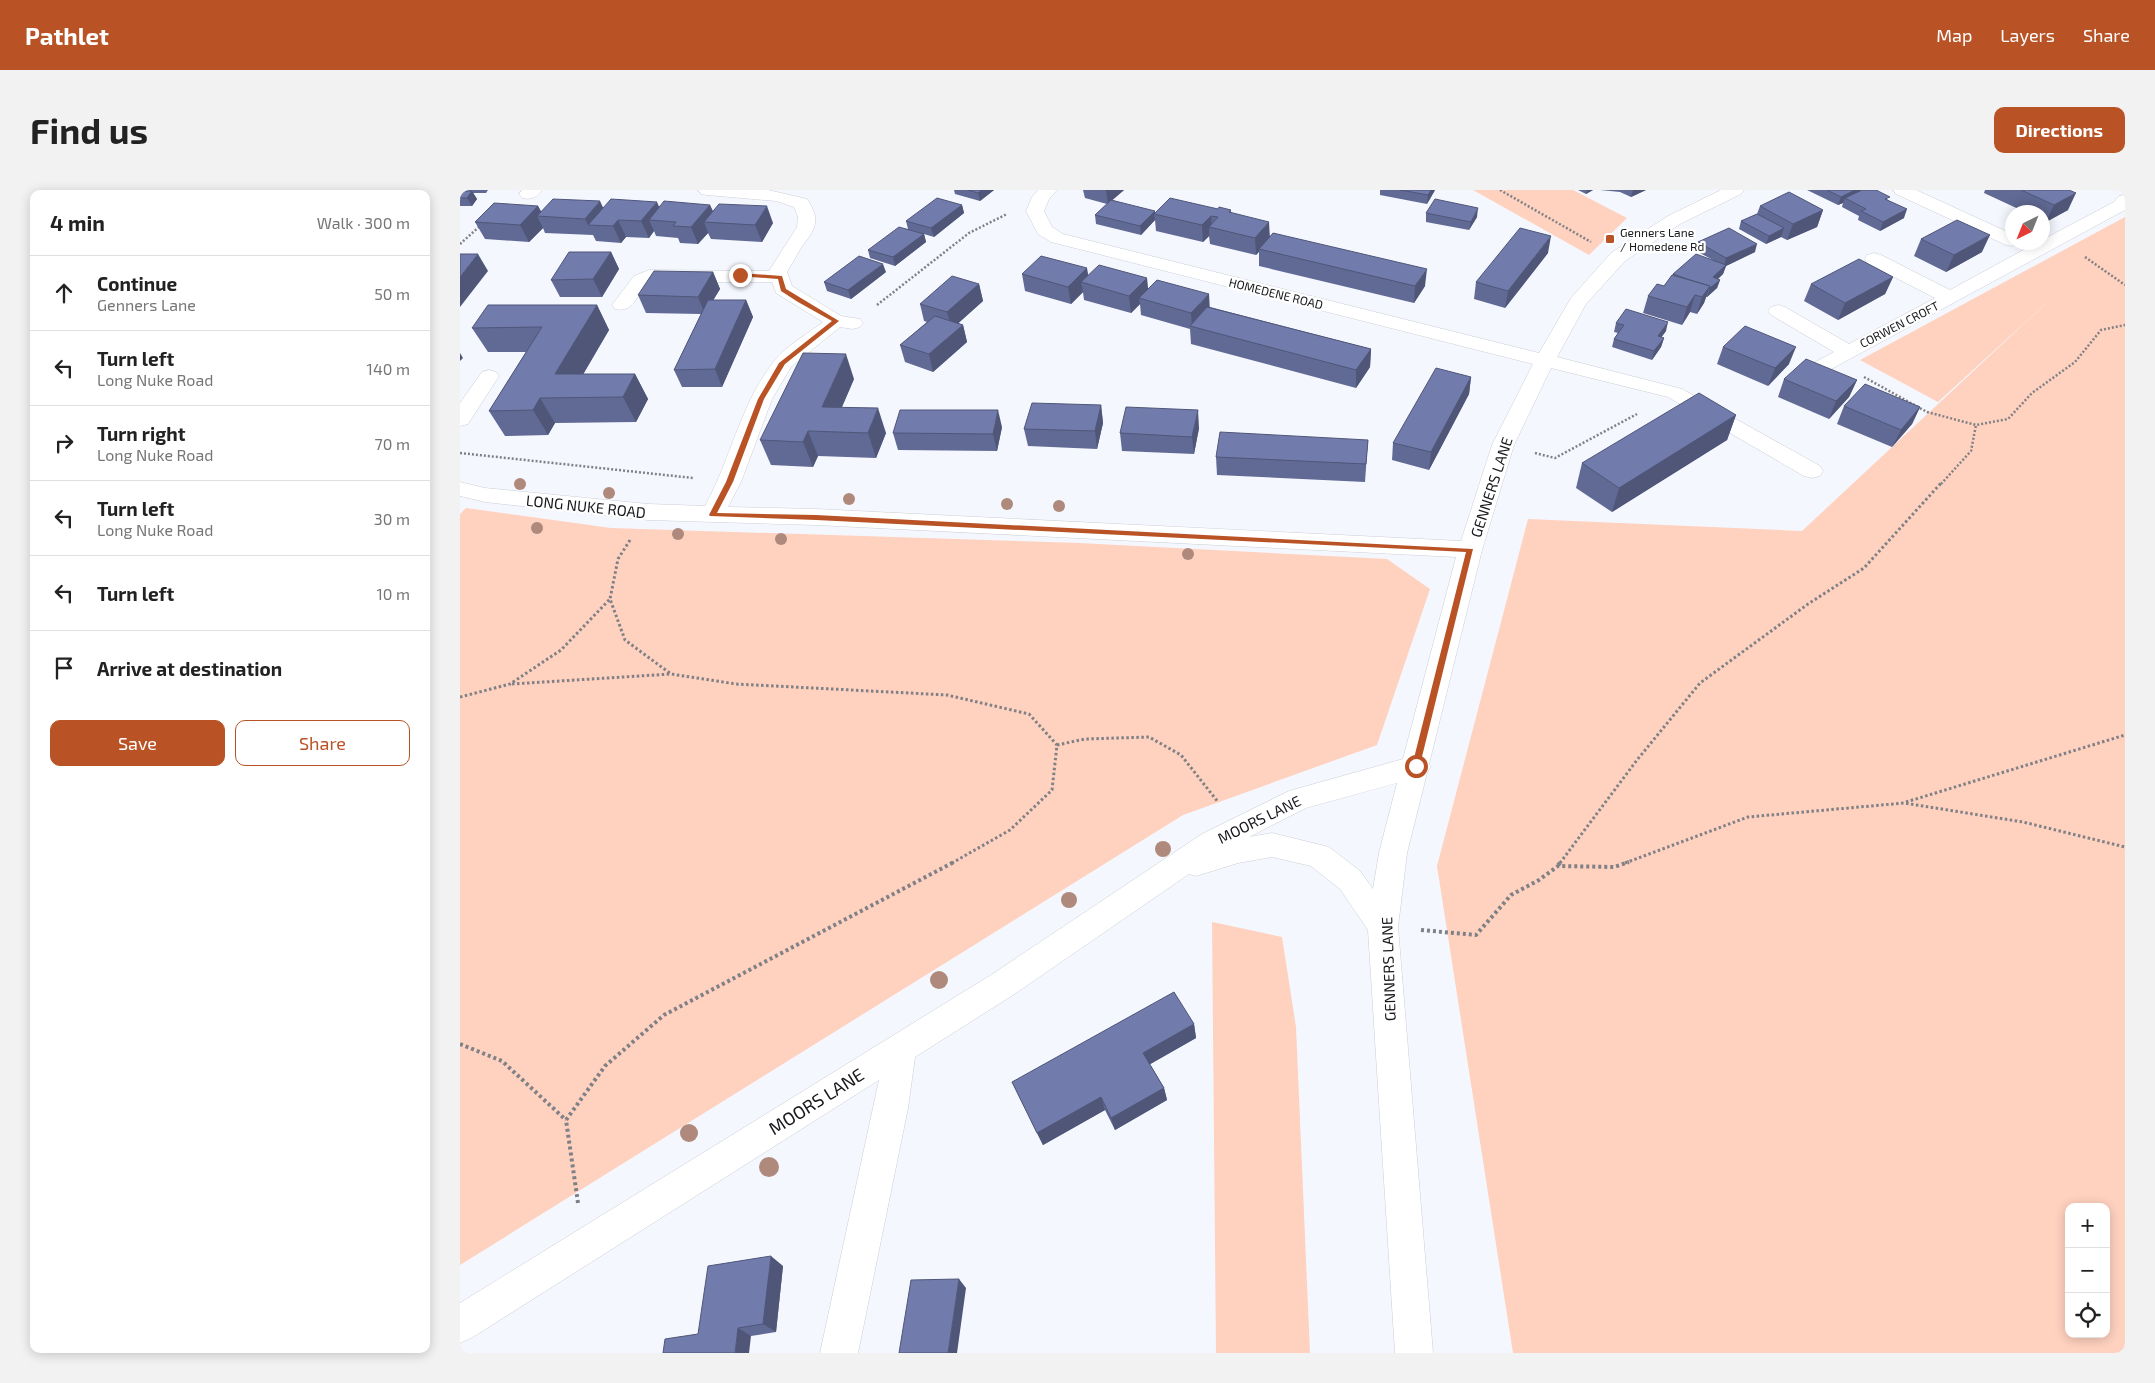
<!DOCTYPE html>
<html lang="en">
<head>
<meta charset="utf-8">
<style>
  :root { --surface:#fff; --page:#f2f2f2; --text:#222; --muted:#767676; --line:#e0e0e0; --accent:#b95325 }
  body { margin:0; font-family:"Exo 2",sans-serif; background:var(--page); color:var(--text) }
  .controls { position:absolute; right:15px; bottom:15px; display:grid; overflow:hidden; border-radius:10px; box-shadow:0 2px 12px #0003 }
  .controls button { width:45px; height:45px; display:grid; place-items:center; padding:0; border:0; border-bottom:1px solid var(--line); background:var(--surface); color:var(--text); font:25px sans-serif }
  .compass { position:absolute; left:1545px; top:15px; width:45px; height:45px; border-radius:50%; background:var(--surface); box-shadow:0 2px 12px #0003; rotate:223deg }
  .stop { position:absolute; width:15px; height:15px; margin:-11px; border:4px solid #b95325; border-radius:50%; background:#fff }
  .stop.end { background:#b95325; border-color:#fff; box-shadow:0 1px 5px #0008 }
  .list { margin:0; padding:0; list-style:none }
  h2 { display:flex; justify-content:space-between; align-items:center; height:65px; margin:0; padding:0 20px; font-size:21px }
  h2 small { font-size:16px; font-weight:400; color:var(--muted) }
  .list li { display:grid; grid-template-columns:32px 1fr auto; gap:15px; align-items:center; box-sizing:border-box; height:75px; padding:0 20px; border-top:1px solid var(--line) }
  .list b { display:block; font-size:19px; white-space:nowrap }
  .list p { margin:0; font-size:16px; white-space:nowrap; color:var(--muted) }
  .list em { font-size:16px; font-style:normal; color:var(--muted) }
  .actions { display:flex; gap:10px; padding:15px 20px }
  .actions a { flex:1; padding:11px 0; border:1px solid var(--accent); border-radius:10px; text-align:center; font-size:18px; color:var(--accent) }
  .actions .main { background:var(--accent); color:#fff }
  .icon { flex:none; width:28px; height:28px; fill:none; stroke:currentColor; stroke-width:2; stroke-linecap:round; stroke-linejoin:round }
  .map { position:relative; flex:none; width:1665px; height:1163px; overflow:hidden; border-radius:10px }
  header { display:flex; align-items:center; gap:30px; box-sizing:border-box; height:70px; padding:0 25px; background:var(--accent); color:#fff }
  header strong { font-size:24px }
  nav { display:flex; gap:28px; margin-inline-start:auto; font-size:18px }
  .intro { display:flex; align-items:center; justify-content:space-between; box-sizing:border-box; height:120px; padding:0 30px }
  h1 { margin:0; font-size:35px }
  .button { padding:12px 22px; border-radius:10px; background:var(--accent); color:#fff; font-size:18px; font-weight:700 }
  main { display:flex; gap:30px; padding:0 30px }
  aside { flex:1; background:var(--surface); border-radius:10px; box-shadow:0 2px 12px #0003 }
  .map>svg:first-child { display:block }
  .green { fill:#ffd1bf; fill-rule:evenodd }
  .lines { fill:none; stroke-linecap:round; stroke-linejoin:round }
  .minor-casing { stroke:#ccced7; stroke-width:1 }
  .path-far2 { stroke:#808186; stroke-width:2.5; stroke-dasharray:2 2; stroke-linecap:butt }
  .path-far1 { stroke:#808186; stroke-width:3; stroke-dasharray:2.5 2.5; stroke-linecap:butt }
  .path { stroke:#808186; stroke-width:4; stroke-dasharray:3 3; stroke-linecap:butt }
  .minor { fill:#fff; fill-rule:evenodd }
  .tree { fill:#af8a7c }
  .wall { fill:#616a94 }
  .shaded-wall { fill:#4f5678 }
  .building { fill:#717bac; stroke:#4f5678 }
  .route { fill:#b95325 }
  .poi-dot { fill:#b95325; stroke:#fff; stroke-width:2 }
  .labels { text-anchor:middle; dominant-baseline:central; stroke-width:4.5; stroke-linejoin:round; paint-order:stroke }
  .far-poi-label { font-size:12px; fill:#18191c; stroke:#fff; text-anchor:start }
  .far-street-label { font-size:12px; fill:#18191c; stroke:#fff }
  .street-label { font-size:15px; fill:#18191c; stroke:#fff }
  .near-street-label { font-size:18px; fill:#18191c; stroke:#fff }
</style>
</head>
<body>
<header>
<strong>Pathlet</strong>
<nav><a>Map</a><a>Layers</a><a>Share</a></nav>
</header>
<div class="intro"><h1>Find us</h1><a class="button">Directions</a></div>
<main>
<aside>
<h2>4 min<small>Walk · 300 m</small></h2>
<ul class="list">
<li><svg class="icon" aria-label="ahead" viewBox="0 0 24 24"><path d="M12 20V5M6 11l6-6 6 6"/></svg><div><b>Continue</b><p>Genners Lane</p></div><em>50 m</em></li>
<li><svg class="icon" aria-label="left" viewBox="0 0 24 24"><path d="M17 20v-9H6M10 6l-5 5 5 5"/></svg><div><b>Turn left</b><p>Long Nuke Road</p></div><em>140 m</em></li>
<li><svg class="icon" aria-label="right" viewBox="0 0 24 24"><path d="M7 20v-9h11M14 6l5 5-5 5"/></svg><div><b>Turn right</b><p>Long Nuke Road</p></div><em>70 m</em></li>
<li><svg class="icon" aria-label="left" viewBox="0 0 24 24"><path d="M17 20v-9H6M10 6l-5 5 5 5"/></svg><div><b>Turn left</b><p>Long Nuke Road</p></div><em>30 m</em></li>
<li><svg class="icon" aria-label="left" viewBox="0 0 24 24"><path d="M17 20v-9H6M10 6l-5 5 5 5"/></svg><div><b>Turn left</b></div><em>10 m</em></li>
<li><svg class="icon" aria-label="arrive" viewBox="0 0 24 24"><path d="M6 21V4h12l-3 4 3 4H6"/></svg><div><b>Arrive at destination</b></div></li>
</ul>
<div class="actions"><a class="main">Save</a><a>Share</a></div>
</aside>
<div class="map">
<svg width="1665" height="1163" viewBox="0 0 1665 1163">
  <rect width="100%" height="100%" fill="#f5f7fe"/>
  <g class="green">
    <path d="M1013 0H1113L1167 28 1129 65Z"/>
    <path d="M1665 27V1163H1053L977 676 1068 329 1342 341 1595 105 1478 212 1400 170ZM1609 1017H1646V1144H1609Z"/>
    <path d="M6 318 151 338 619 353 927 369 970 399 917 555 723 625 0 1075V324Z"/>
    <path d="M752 732 822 747 836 837 850 1163H756Z"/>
  </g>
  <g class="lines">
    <g class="minor-casing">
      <g id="minor">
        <path d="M62 0H82C76 8 71 10 62 8L59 4Z"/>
        <path d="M238 0H308L347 9C362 31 355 39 341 58 336 66 332 74 327 82L332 96 381 126 400 129 403 133 400 137 393 139 380 137 331 177 312 209 281 292 268 317 356 319 1001 351 1032 255 1073 174 591 52 578 44 566 21 572 7 578 0H597L589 9 584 21 592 37 603 44 1079 163 1111 108 1151 63 1208 26 1261 0H1284L1281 4 1220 34 1165 71 1126 114 1097 167 1222 199 1360 276 1363 281 1360 286 1352 288 1344 286 1208 207 1091 178 1054 255 1022 360 969 574 971 576 967 583 947 663 938 737 973 1163H935L908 740 880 699 851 676 812 667 778 673 736 686 729 684 553 805 455 867 448 918 398 1163H360L419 890 13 1147 0 1153V1113L531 785 742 644 829 601 943 569 996 367 356 335 188 330 25 312 0 306V292L25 298 188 314 245 316C271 269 281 212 315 170 326 156 349 143 363 132L316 103 312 92H192C177 99 176 124 155 119L152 115 174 86 189 80 309 81 337 37 338 27 334 17 316 11 247 5 241 4ZM937 593 919 663 913 699 900 681 869 657 812 643 789 647 846 618Z"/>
        <path d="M1433 0H1456L1552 44V52H1560L1552 56 1546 55 1436 4Z"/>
        <path d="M1665 5V20L1362 184 1355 186 1348 184 1345 180 1348 176 1374 162 1311 125 1308 121 1311 117 1318 115 1325 117 1389 154 1475 108 1407 73 1405 69 1407 65 1414 63 1421 65 1490 100 1578 52H1582V50L1654 12 1659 6Z"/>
        <path d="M29 180 36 182 39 186 8 234 0 236V213L22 182Z"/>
      </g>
    </g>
    <g class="path-far2">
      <path d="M1040 0 1131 52"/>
      <path d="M0 54 20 36"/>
      <path d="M1625 67 1665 95"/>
      <path d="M417 115 509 43 547 24"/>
      <path d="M1404 187 1467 222 1516 235 1548 229 1572 203 1615 172 1641 140 1665 135"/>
      <path d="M0 263 233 288"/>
      <path d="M1075 263 1095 268 1177 224"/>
      <path d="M1481 294 1511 261 1516 235"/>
    </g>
    <g class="path-far1">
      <path d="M170 350 158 369 150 409 165 450 211 484 276 494 487 505 569 524 597 555 592 600 550 640 492 673"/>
      <path d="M52 494 211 484"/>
      <path d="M0 507 50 494 101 460 150 409"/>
      <path d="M597 555 625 549 689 547 721 565 758 612"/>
      <path d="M1446 612 1665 545"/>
      <path d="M1100 673 1177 570 1240 493 1348 414 1404 378 1482 292"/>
      <path d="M1165 673 1288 627 1444 613 1563 632 1665 657"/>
    </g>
    <g class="path">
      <path d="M1098 675 1101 672"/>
      <path d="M961 740 1016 745 1051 705 1079 690 1098 676 1154 677 1169 672"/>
      <path d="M0 854 42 871 106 930"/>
      <path d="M118 1013 106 930 145 876 204 825 494 672"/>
    </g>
    <use href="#minor" class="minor"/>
  </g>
  <g class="tree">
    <circle cx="60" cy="294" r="6"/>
    <circle cx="149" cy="303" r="6"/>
    <circle cx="389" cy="309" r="6"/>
    <circle cx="547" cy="314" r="6"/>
    <circle cx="599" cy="316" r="6"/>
    <circle cx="77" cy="338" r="6"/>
    <circle cx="218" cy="344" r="6"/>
    <circle cx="321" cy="349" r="6"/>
    <circle cx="728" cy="364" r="6"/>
    <circle cx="703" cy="659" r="8"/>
    <circle cx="609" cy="710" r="8"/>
    <circle cx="479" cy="790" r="9"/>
    <circle cx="229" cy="943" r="9"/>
    <circle cx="309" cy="977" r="10"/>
  </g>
  <g class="wall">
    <path d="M0 0H28L26 3H13L17 9 12 16H0Z"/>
    <path d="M494 0H534L520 11 495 4Z"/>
    <path d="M623 0H664L652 10 695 23 758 19 771 20V23L810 46 965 96 954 113 799 76V61L796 65 750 54 749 46 743 52 696 41 695 30 681 45 636 34 635 25 647 14 625 8Z"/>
    <path d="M920 0H975L967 14 920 5Z"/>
    <path d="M1118 0H1133L1126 4Z"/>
    <path d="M1140 0H1186L1171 7 1160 2Z"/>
    <path d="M1347 0H1416L1428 10 1444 28 1420 41 1398 30 1399 26 1382 17 1383 13 1378 15Z"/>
    <path d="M1525 0H1609L1608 20 1586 32 1582 31V22H1565L1524 3Z"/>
    <path d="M250 15 253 21 313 33 302 52 251 49 248 43 238 54 220 53 218 48 196 46 194 41 189 48 166 47 161 53 136 51 133 45 85 43 83 38 69 52 25 49 15 32 78 16 81 21 143 18Z"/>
    <path d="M502 15 504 23 474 47 464 44 466 52 435 76 410 68 408 60 448 39 446 31Z"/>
    <path d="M1300 16 1363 20 1357 37 1327 50 1321 47 1306 54 1279 39 1281 31 1297 24Z"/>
    <path d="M966 23 1017 27 1009 40 966 32Z"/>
    <path d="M1461 49 1522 62 1486 82 1454 66Z"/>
    <path d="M1238 52 1295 62 1266 76 1263 84 1258 89 1260 90 1257 98 1247 107H1246L1244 113 1237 124 1230 122 1222 135 1183 123 1188 106 1204 96 1213 84 1253 70 1236 61Z"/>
    <path d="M151 62 159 79 142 107H100L91 90Z"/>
    <path d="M1088 63 1045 118 1014 109 1016 92Z"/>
    <path d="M253 82 260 99 253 110H286L293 127 262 197H222L214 180 241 124 186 123 178 105Z"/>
    <path d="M426 82 391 109 367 101 364 92Z"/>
    <path d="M562 84 629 86 688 99 750 117 911 159 910 177 896 198 731 154 730 139 681 125 680 114 671 123 624 110 623 102 611 114 565 101Z"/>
    <path d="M1433 87 1425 104 1378 130 1344 111 1351 94Z"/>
    <path d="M519 94 523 111 498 133 503 135 507 152 473 182 445 172 440 155 467 132 464 131 460 114Z"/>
    <path d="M137 115 149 140 123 184H175L188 209 176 232 95 233 88 245 45 246 29 221 66 162H28L12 138Z"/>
    <path d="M1156 133 1206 141 1201 147 1204 148 1201 157 1192 170 1152 157 1154 149 1158 143 1154 142Z"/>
    <path d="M1263 157 1329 174 1308 196 1257 174Z"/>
    <path d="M1011 187 1009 204 969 280 932 270 933 253Z"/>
    <path d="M394 189 382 217 426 243 416 268 358 266 353 277 311 275 300 250Z"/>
    <path d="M1324 189 1397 190 1389 207 1369 229 1318 207Z"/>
    <path d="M641 215 643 233 637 259 568 256 564 239Z"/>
    <path d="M1384 216 1460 217 1452 234 1432 257 1377 234Z"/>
    <path d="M1276 225 1267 250 1152 322 1116 298 1122 273Z"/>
    <path d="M542 237 537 261 438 260 433 243Z"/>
    <path d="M739 238 734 264 662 261 660 243Z"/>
    <path d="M908 250 905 292 757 285 756 267Z"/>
    <path d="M734 834 736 848 690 874 704 898 707 910 655 940 645 920 583 955 552 892Z"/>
    <path d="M323 1076 316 1142 291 1146 238 1144Z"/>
  </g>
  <g class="shaded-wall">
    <path d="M522 0H534L520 11 518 3Z"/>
    <path d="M646 0H664L648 14Z"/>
    <path d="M971 0H975L967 14 968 5Z"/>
    <path d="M1127 0H1133L1126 4Z"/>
    <path d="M1173 0H1186L1171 7Z"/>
    <path d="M1395 0H1402L1385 8 1383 13 1378 15 1381 7Z"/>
    <path d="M12 1 17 9 12 16 7 8Z"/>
    <path d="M1616 3 1608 20 1586 32 1594 15Z"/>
    <path d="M140 11 148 28 128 35 133 45 125 29Z"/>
    <path d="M197 12 204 28 189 30 194 41 189 48 181 31Z"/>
    <path d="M250 15 257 32H244L248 43 238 54 231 37Z"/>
    <path d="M502 15 504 23 474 47 471 38Z"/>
    <path d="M78 16 83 26H77L83 38 69 52 60 35Z"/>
    <path d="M307 16 313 33 302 52 295 35Z"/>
    <path d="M1018 18 1017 27 1009 40 1011 32Z"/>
    <path d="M1447 19 1444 28 1420 41 1423 32Z"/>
    <path d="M1363 20 1357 37 1327 50 1333 34Z"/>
    <path d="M695 21V24H694L695 30 681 45 680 36Z"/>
    <path d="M751 26 752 38 749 37V46L743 52 742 35Z"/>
    <path d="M158 30 166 47 161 53 153 36Z"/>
    <path d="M809 32 810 49 799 59V62L796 65 795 48Z"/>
    <path d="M1324 38 1321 47 1306 54 1309 46Z"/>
    <path d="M464 44 466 52 435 76 433 67Z"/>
    <path d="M1530 45 1522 62 1486 82 1494 65Z"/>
    <path d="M1091 46 1088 63 1045 118 1048 101Z"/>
    <path d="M1297 54 1295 62 1266 76 1263 84 1250 96 1253 87 1264 77 1266 68Z"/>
    <path d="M151 62 159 79 142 107 133 89Z"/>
    <path d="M18 64 28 81 0 117V87Z"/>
    <path d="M423 74 426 82 391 109 388 100Z"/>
    <path d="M627 78 630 95 621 92 623 102 611 114 608 97Z"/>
    <path d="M967 79 965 96 954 113 955 96Z"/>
    <path d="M253 82 260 99 245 124 238 107Z"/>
    <path d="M1433 87 1425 104 1378 130 1385 113Z"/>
    <path d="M687 88 689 106 679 108 680 114 671 123 669 106Z"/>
    <path d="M1260 90 1257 98 1247 107 1250 98Z"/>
    <path d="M519 94 523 111 492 139 487 122Z"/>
    <path d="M1250 96 1244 113 1237 124 1242 107Z"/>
    <path d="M749 104 750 121 732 137 731 123Z"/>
    <path d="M1235 105 1230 122 1222 135 1227 117Z"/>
    <path d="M286 110 293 127 262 197 255 179Z"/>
    <path d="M137 115 149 140 110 207 95 184Z"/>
    <path d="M1208 132 1206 141 1196 155 1198 146Z"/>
    <path d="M503 135 507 152 473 182 469 164Z"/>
    <path d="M1204 148 1201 157 1192 170 1194 161Z"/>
    <path d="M1336 157 1329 174 1308 196 1315 178Z"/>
    <path d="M911 159 910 177 896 198V180Z"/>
    <path d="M0 163 3 168 0 171Z"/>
    <path d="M386 164 394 189 371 242 362 217Z"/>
    <path d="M175 184 188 209 176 232 163 207Z"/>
    <path d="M1011 187 1009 204 969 280 971 262Z"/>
    <path d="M1397 190 1389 207 1369 229 1376 211Z"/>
    <path d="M80 208 95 233 88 245 73 220Z"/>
    <path d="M641 215 643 233 637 259 635 241Z"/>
    <path d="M1460 217 1452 234 1432 257 1441 240Z"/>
    <path d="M418 218 426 243 416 268 408 243Z"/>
    <path d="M538 220 542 237 537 261 533 244Z"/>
    <path d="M738 220 739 238 734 264 732 247Z"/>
    <path d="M1276 225 1267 250 1152 322 1159 298Z"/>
    <path d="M348 241 358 266 353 277 343 252Z"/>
    <path d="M734 834 736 848 687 876 683 863Z"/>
    <path d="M704 898 707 910 655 940 651 928Z"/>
    <path d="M641 907 645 920 583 955 577 943Z"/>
    <path d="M311 1066 323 1076 316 1142 303 1134Z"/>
    <path d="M499 1089 506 1098 497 1163H488Z"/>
    <path d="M278 1138 291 1146 289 1163H275Z"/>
  </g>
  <g class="building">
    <path d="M508 0H522L518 3Z"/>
    <path d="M940 0H971L968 5Z"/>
    <path d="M1367 0H1395L1381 7Z"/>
    <path d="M1402 0H1416L1430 7 1425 9 1447 19 1423 32 1401 21 1406 19 1385 8Z"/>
    <path d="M1561 0H1609L1616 3 1594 15Z"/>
    <path d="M0 1H12L7 8H0Z"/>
    <path d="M1329 2 1363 20 1333 34 1300 16Z"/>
    <path d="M477 8 502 15 471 38 446 31Z"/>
    <path d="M710 8 758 19 759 17 771 20 769 22 809 32 795 48 749 37 758 27 751 26 742 35 694 24Z"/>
    <path d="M93 9 140 11 125 29 77 26Z"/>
    <path d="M151 9 197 12 181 31 158 30 153 36 128 35Z"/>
    <path d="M975 9 1018 18 1011 32 966 23Z"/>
    <path d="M651 10 695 21 680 36 635 25Z"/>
    <path d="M204 11 250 15 231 37 213 36 216 32 189 30Z"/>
    <path d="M34 13 78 16 60 35 15 32Z"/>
    <path d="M259 14 307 16 295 35 244 32Z"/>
    <path d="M1297 24 1324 38 1309 46 1281 31Z"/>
    <path d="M1497 30 1530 45 1494 65 1461 49Z"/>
    <path d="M439 37 464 44 433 67 408 60Z"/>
    <path d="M1060 38 1091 46 1048 101 1016 92Z"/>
    <path d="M1269 38 1297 54 1266 68 1238 52Z"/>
    <path d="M813 43 967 79 955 96 799 59Z"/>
    <path d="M109 62H151L133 89 91 90Z"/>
    <path d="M0 64H18L0 87Z"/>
    <path d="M1236 64 1266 75 1253 87 1260 90 1250 98H1249L1250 96 1227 89 1213 84Z"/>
    <path d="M399 66 423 74 388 100 364 92Z"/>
    <path d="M581 66 627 78 608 97 562 84Z"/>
    <path d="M1399 69 1433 87 1385 113 1351 94Z"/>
    <path d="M639 75 687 88 669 106 621 92Z"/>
    <path d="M194 81 253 82 238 107 178 105Z"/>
    <path d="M1212 85 1250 96 1242 107 1235 105 1227 117 1188 106 1197 94 1204 96Z"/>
    <path d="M492 86 519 94 487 122 460 114Z"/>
    <path d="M697 90 749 104 731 123 679 108Z"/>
    <path d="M248 110H286L255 179 214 180Z"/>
    <path d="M28 115H137L95 184H175L163 207 80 208 73 220 29 221 82 137 12 138Z"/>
    <path d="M747 117 911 159 896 180 730 136Z"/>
    <path d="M1166 119 1208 132 1198 146 1204 148 1194 161 1154 149 1164 135 1156 133Z"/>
    <path d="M475 126 503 135 469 164 440 155Z"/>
    <path d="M1285 136 1336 157 1315 178 1263 157Z"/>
    <path d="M343 163 386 164 362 217 418 218 408 243 348 241 343 252 300 250Z"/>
    <path d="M1346 169 1397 190 1376 211 1324 189Z"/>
    <path d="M976 178 1011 187 971 262 933 253Z"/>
    <path d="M1405 194 1460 217 1441 240 1384 216Z"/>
    <path d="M1239 203 1276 225 1159 298 1122 273Z"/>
    <path d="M572 213 641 215 635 241 564 239Z"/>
    <path d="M666 217 738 220 732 247 660 243Z"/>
    <path d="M440 220H538L533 244 433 243Z"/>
    <path d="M760 242 908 250 906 274 756 267Z"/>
    <path d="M714 802 734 834 683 863 704 898 651 928 641 907 577 943 552 892Z"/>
    <path d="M311 1066 303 1134 278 1138 275 1163H203L205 1149 238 1144 248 1076Z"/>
    <path d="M499 1089 488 1163H439L451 1090Z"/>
  </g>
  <path class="route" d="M280 83 322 86 326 99 379 131 325 174 304 209 273 292 257 323 356 325 1013 359 959 579H954L952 576 1006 362 356 330 250 326 249 325 266 292 298 209 319 173 372 131 338 112 321 101 318 89 278 86Z"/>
  <rect class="poi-dot" x="1145" y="44" width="10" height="10" rx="2.5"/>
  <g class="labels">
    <g class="far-poi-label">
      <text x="1160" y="42">Genners Lane<tspan x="1160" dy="14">/ Homedene Rd</tspan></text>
    </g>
    <g class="far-street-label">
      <text transform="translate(816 103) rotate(14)">HOMEDENE ROAD</text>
      <text transform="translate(1439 134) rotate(-27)">CORWEN CROFT</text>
    </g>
    <g class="street-label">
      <text transform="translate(1031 297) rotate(-72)">GENNERS LANE</text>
      <text transform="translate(126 316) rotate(6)">LONG NUKE ROAD</text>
      <text transform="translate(799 629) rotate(-26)">MOORS LANE</text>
      <text transform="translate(928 779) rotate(-92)">GENNERS LANE</text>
    </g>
    <g class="near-street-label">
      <text transform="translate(356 911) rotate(-32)">MOORS LANE</text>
    </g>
  </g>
</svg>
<div class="controls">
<button>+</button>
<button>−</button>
<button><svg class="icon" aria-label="locate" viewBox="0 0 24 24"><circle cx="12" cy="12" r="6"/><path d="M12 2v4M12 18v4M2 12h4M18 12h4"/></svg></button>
</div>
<svg class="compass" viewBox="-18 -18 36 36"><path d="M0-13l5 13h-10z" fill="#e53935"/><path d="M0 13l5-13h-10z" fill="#767676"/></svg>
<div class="stop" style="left:956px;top:576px"></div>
<div class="stop end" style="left:280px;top:85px"></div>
</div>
</main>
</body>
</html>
